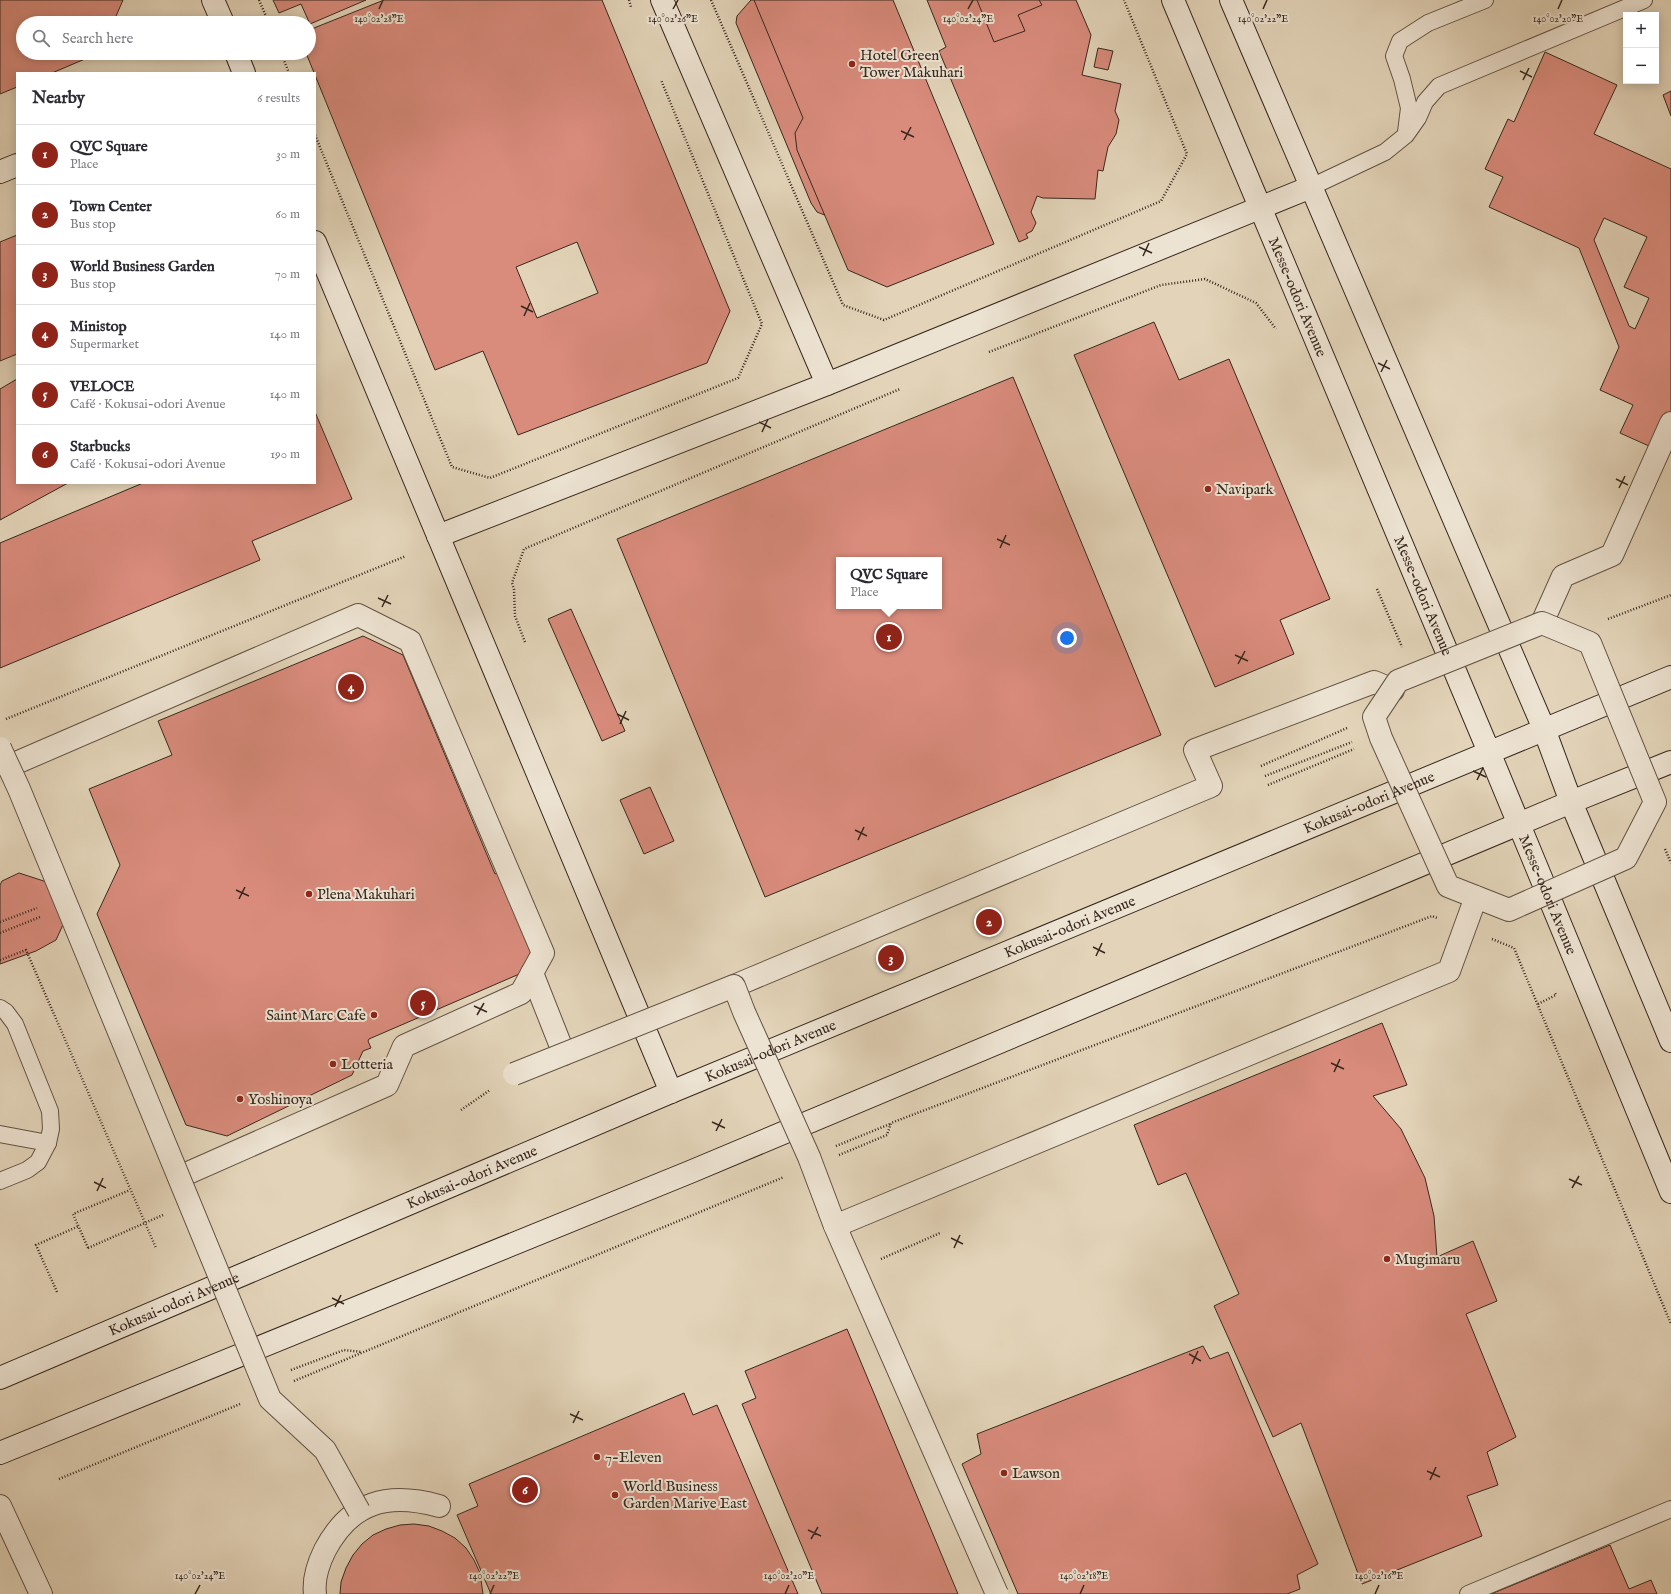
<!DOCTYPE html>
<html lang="en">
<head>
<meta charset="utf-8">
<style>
  :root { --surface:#fff; --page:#f7f7f7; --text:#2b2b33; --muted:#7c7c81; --line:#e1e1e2; --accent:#8f2418 }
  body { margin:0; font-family:"IM FELL English",serif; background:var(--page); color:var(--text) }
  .controls { position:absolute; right:12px; top:12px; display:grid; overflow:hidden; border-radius:0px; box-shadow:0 2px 10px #0003 }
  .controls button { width:36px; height:36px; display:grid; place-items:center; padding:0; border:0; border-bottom:1px solid var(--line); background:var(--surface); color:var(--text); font:20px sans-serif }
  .you { position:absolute; left:1067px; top:638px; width:14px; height:14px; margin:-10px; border:3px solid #fff; border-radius:50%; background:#1a73e8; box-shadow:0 0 0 6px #1a73e833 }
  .badge { display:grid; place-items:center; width:26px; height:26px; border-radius:50%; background:var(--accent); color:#fff; font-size:13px; font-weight:700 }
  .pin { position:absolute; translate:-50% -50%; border:2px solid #fff; box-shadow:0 1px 4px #0006 }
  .popup { position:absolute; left:836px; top:557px; width:106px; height:52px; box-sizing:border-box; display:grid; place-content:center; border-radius:0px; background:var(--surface); filter:drop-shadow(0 1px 3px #0005); font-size:13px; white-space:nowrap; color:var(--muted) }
  .popup b { font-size:15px; color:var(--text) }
  .popup::after { content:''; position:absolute; left:50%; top:100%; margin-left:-8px; border:8px solid transparent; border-top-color:var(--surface) }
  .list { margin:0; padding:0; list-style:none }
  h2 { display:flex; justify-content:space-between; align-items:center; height:52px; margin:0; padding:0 16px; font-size:17px }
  h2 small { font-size:13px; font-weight:400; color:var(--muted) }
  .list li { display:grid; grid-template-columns:26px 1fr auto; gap:12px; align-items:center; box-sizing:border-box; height:60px; padding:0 16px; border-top:1px solid var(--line) }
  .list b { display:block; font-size:15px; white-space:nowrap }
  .list p { margin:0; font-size:13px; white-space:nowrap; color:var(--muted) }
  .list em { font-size:13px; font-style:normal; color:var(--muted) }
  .icon { flex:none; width:22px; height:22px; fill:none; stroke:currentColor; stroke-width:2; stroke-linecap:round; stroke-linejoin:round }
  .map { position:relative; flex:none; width:1671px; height:1594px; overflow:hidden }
  .search { position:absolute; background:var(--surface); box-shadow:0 2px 10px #0003; left:16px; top:16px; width:300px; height:44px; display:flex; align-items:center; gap:10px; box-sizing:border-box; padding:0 14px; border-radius:22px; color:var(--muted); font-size:15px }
  .panel { position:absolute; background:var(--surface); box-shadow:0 2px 10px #0003; left:16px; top:72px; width:300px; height:412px; border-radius:0px }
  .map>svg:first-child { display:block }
  .building { fill:#d98b7c; stroke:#37281e; fill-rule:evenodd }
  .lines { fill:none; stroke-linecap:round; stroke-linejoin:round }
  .lane-casing { stroke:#625345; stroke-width:18 }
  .street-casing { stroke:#625345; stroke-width:24 }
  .secondary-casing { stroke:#37281e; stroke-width:24 }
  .path { stroke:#37281e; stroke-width:2.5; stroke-dasharray:1 2; stroke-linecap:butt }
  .lane { stroke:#ede3d2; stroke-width:16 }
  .street { stroke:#ede3d2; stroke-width:22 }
  .secondary { stroke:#ede3d2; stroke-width:22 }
  .street-bridge-casing { stroke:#625345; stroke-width:24; stroke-linecap:butt }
  .path-bridge { stroke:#37281e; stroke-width:2.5; stroke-dasharray:1 2; stroke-linecap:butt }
  .street-bridge { stroke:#ede3d2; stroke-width:22 }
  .ticks { fill:none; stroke:#37281e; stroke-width:1.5 }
  .poi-dot { fill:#8f2418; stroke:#ede3d2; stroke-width:1.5 }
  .labels { text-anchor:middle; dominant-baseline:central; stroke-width:4; stroke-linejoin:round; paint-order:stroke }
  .poi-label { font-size:15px; fill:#37281e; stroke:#ede3d2; text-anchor:start }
  .street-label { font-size:15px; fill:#37281e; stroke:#ede3d2 }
  .ticks-label { font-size:10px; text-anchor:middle; fill:#37281e; stroke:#ede3d2; stroke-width:4; stroke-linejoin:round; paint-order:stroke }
</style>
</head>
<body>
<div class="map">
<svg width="1671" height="1594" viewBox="0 0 1671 1594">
  <rect width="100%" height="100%" fill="#e3d4b9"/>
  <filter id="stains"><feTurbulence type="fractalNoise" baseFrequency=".005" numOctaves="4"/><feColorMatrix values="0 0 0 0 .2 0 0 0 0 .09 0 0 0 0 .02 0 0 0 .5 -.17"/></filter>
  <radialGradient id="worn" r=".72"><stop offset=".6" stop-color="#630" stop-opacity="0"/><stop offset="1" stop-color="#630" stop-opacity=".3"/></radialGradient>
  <g class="building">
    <path d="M0 0H123L113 23H23V53H99L52 73H17V87L0 94Z"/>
    <path d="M273 0H366L310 24 301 4 279 13Z"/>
    <path d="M384 0H602L730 311 707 363 518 435 483 351 435 370 306 53H309V30ZM577 242 598 293 537 318 516 267Z"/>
    <path d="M751 0H812L877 152 875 163 859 178 854 189 852 201 846 212 832 218 817 212 811 203 736 23 737 16Z"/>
    <path d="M754 0H893L994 244 887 287 848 270 797 150 795 133 803 118Z"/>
    <path d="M927 0H1076L1091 35 1082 75 1121 84 1115 111 1119 120 1116 134 1108 147 1103 171 1098 170 1095 199 1043 198 1037 196 1031 212 1036 223 1032 231 1026 234 1028 238 1019 242 939 51 946 47Z"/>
    <path d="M977 0H1039L1042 5 1018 15 1025 31 994 42Z"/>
    <path d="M1098 48 1113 51 1108 70 1094 67Z"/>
    <path d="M1545 52 1617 85 1594 134 1671 169V451L1669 455 1620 433 1633 405 1600 390 1619 347 1579 248 1489 207 1503 177 1485 169 1508 119 1514 122ZM1604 218 1647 237 1624 287 1649 298 1635 329 1629 326 1594 240Z"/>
    <path d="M1671 91V116L1663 95Z"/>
    <path d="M17 235V354L0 361V242Z"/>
    <path d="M1154 322 1179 380 1229 359 1330 599 1280 620 1294 654 1215 687 1074 355Z"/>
    <path d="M1013 377 1161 735 765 897 617 539ZM839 560H939V606H839Z"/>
    <path d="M17 379V483H68L0 520V389Z"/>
    <path d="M315 412 352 499 252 541 260 560 0 668V543L143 483H315Z"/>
    <path d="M571 609 625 731 602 741 548 619Z"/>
    <path d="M363 636 403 655 495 874 502 871 535 950 524 972 369 1039 368 1041 371 1048 363 1051 352 1075 227 1136 186 1125 97 914 120 865 89 789 172 755 158 721Z"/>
    <path d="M650 787 674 841 644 854 620 800Z"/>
    <path d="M19 873 53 884 67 916 56 940 36 951 0 964V885L2 881Z"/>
    <path d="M1382 1023 1407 1085 1373 1096 1401 1129 1425 1178 1434 1216 1437 1257 1473 1241 1497 1301 1466 1314 1516 1437 1487 1452 1498 1485 1467 1496 1482 1536 1362 1584 1301 1423 1273 1437 1214 1306 1239 1294 1186 1173 1158 1185 1134 1125Z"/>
    <path d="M847 1329 958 1594H822L742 1404 756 1398 745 1371Z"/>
    <path d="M1203 1346 1210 1359 1228 1352 1318 1564 1297 1575 1300 1589 1287 1594H1018L962 1464 981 1454 977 1434Z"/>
    <path d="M684 1393 693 1415 717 1405 798 1594H491L457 1515 478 1506 469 1484Z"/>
    <path d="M414 1524 429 1526 442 1531 455 1538 466 1548 474 1560 480 1573 483 1594H340L341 1582 346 1568 353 1555 362 1544 373 1535 386 1529 400 1525Z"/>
    <path d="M1610 1545 1629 1589 1651 1580 1657 1594H1491Z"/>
  </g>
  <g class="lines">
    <g class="lane-casing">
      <g id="lane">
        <path d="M1406 132 1409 108 1402 79 1394 56 1400 41 1428 23 1485 0"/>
        <path d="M1311 187 1385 152 1406 135 1418 118 1425 102 1439 86 1644 0"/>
        <path d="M0 1008 6 1012 15 1024 50 1111 51 1129 48 1143 38 1162 27 1170 0 1181"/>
        <path d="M0 1134 48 1143"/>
        <path d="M1468 1594 1671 1509"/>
      </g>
    </g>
    <g class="street-casing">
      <g id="street">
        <path d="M1542 623 1563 576 1612 555 1671 423"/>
        <path d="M9 766 358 615 410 641 543 953 521 993 404 1046 387 1085 179 1177"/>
        <path d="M532 973 564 1054"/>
        <path d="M734 986 1211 786 1195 750 1374 682 1393 690"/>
        <path d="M0 1506 41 1594"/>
        <path d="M315 1594C313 1578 318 1564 325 1550 351 1501 388 1492 439 1506"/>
      </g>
    </g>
    <g class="secondary-casing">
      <g id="secondary">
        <path d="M213 0 223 23"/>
        <path d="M662 0 827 384"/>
        <path id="s1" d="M1173 0 1489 752 1671 1192"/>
        <path d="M1231 0 1544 729 1571 802 1671 1041"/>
        <path d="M236 53 244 73"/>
        <path d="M0 172 17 165"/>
        <path d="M315 242 671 1092"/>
        <path d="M438 536 827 384 1311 187"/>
        <path id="s2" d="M0 1378 671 1092 1671 677"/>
        <path d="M0 1453 690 1172 1571 802 1671 762"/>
      </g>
    </g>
    <g class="path">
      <path d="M259 0 269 23"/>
      <path d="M629 0 631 7"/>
      <path d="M711 0 843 305 884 320 1161 201 1187 154 1124 0"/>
      <path d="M281 53 289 73"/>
      <path d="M315 135 452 467 490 478 738 378 762 324 661 80"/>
      <path d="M989 352 1161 285 1205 279 1256 303 1276 329"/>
      <path d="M1377 589 1402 647"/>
      <path d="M1608 619 1671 595"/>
      <path d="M525 642 515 616 514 589 512 583 524 549 900 389"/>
      <path d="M6 719 406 556"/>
      <path d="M1261 766 1347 728"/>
      <path d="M1265 776 1352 742"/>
      <path d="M1268 785 1354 749"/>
      <path d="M0 922 37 908"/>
      <path d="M0 933 40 917"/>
      <path d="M1492 939 1514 948 1671 1324"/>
      <path d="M0 960 26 950 156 1248"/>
      <path d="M1538 1004 1556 995 1555 993"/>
      <path d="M461 1110 490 1090"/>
      <path d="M836 1146 890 1124"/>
      <path d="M839 1155 887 1135 891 1123 1432 916 1437 918"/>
      <path d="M88 1248 73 1214 130 1190"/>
      <path d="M881 1259 940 1233"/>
      <path d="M57 1292 36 1245 79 1226"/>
      <path d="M291 1370 344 1350 362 1352"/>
      <path d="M294 1381 784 1177"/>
      <path d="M59 1479 240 1404"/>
    </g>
    <use href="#lane" class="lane"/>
    <use href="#street" class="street"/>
    <use href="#secondary" class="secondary"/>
    <g class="street-bridge-casing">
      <g id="street-bridge">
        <path d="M1542 623 1590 643 1655 802 1626 858 1509 910 1448 886 1381 738 1374 717 1398 681Z"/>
        <path d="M0 748 19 789 270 1399 325 1450 359 1511"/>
        <path d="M514 1074 734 986 744 1012 809 1157 835 1226 997 1594"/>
        <path d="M835 1226 1449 971 1476 897"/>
      </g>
    </g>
    <g class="path-bridge">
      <path d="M1665 849 1671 863"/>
      <path d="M88 1248 163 1215"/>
    </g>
    <use href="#street-bridge" class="street-bridge"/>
  </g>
  <path class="ticks" d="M379 9 383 0M673 9 678 0M968 9 973 0M1263 9 1267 0M1558 9 1562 0M1520 71 1532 77M1523 80 1529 68M901 131 914 137M904 140 911 127M1139 247 1152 253M1143 256 1149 243M521 306 533 312M524 316 530 303M1378 363 1390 369M1381 372 1387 360M759 422 771 428M762 432 768 419M1616 479 1628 485M1619 488 1625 476M997 539 1010 545M1000 548 1006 535M378 598 391 604M382 607 388 595M1235 655 1248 661M1238 664 1245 651M617 714 629 720M620 724 626 711M1473 771 1486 777M1477 780 1483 768M855 830 867 836M858 840 864 827M236 890 249 896M239 899 245 887M1093 947 1105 953M1096 956 1102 943M474 1006 487 1012M477 1015 484 1003M1331 1063 1344 1069M1334 1072 1340 1059M712 1122 725 1128M716 1131 722 1119M1569 1179 1582 1185M94 1182 106 1188M1572 1188 1579 1176M97 1191 103 1178M951 1238 963 1244M954 1248 960 1235M332 1298 344 1304M335 1307 341 1295M1189 1354 1201 1361M1192 1364 1198 1351M570 1414 583 1420M573 1423 579 1411M1427 1471 1440 1477M1430 1480 1436 1467M808 1530 821 1536M811 1539 818 1527M195 1594 200 1585M490 1594 494 1585M785 1594 789 1585M1080 1594 1084 1585M1375 1594 1379 1585"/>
  <g class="poi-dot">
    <circle cx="852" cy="64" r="4"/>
    <circle cx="1208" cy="489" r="4"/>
    <circle cx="309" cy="894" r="4"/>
    <circle cx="374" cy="1015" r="4"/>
    <circle cx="333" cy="1064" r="4"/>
    <circle cx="240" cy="1099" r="4"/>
    <circle cx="1387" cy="1259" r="4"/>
    <circle cx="597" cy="1457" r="4"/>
    <circle cx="1004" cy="1473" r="4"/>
    <circle cx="615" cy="1495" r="4"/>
  </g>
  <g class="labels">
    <g class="poi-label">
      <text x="860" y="55">Hotel Green<tspan x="860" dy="17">Tower Makuhari</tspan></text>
      <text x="1216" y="489">Navipark</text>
      <text x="317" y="894">Plena Makuhari</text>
      <text x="366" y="1015" text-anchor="end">Saint Marc Cafe</text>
      <text x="341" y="1064">Lotteria</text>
      <text x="248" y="1099">Yoshinoya</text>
      <text x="1395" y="1259">Mugimaru</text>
      <text x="605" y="1457">7-Eleven</text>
      <text x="1012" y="1473">Lawson</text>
      <text x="623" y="1486">World Business<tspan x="623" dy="17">Garden Marive East</tspan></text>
    </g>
    <g class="street-label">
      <text stroke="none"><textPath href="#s1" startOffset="322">Messe-odori Avenue</textPath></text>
      <text stroke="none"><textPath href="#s1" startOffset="646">Messe-odori Avenue</textPath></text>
      <text stroke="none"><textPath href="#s2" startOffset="1485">Kokusai-odori Avenue</textPath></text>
      <text stroke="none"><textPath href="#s1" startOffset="970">Messe-odori Avenue</textPath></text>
      <text stroke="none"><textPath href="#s2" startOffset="1161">Kokusai-odori Avenue</textPath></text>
      <text stroke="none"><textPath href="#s2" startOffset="837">Kokusai-odori Avenue</textPath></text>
      <text stroke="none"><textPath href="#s2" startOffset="513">Kokusai-odori Avenue</textPath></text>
      <text stroke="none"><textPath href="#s2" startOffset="189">Kokusai-odori Avenue</textPath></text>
    </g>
  </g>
  <g class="ticks-label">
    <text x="379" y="22">140°02'28"E</text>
    <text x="673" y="22">140°02'26"E</text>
    <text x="968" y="22">140°02'24"E</text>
    <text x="1263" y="22">140°02'22"E</text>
    <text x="1558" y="22">140°02'20"E</text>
    <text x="200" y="1579">140°02'24"E</text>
    <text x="494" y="1579">140°02'22"E</text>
    <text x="789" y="1579">140°02'20"E</text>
    <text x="1084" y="1579">140°02'18"E</text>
    <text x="1379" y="1579">140°02'16"E</text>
  </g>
  <rect width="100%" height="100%" filter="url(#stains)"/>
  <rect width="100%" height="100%" fill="url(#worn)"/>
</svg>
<div class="controls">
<button>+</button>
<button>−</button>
</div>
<div class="you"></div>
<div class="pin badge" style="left:889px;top:637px">1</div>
<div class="popup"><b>QVC Square</b>Place</div>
<div class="pin badge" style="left:989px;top:922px">2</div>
<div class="pin badge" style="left:891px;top:958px">3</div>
<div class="pin badge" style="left:351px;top:687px">4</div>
<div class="pin badge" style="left:423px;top:1003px">5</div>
<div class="pin badge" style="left:525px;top:1490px">6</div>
<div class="search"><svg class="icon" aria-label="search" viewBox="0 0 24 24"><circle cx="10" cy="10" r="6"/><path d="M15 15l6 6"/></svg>Search here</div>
<section class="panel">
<h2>Nearby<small>6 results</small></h2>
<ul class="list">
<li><span class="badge">1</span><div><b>QVC Square</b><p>Place</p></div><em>30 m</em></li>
<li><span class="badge">2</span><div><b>Town Center</b><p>Bus stop</p></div><em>60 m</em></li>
<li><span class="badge">3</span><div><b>World Business Garden</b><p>Bus stop</p></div><em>70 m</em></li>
<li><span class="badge">4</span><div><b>Ministop</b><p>Supermarket</p></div><em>140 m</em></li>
<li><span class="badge">5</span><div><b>VELOCE</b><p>Café · Kokusai-odori Avenue</p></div><em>140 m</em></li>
<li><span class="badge">6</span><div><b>Starbucks</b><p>Café · Kokusai-odori Avenue</p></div><em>190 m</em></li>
</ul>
</section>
</div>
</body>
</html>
